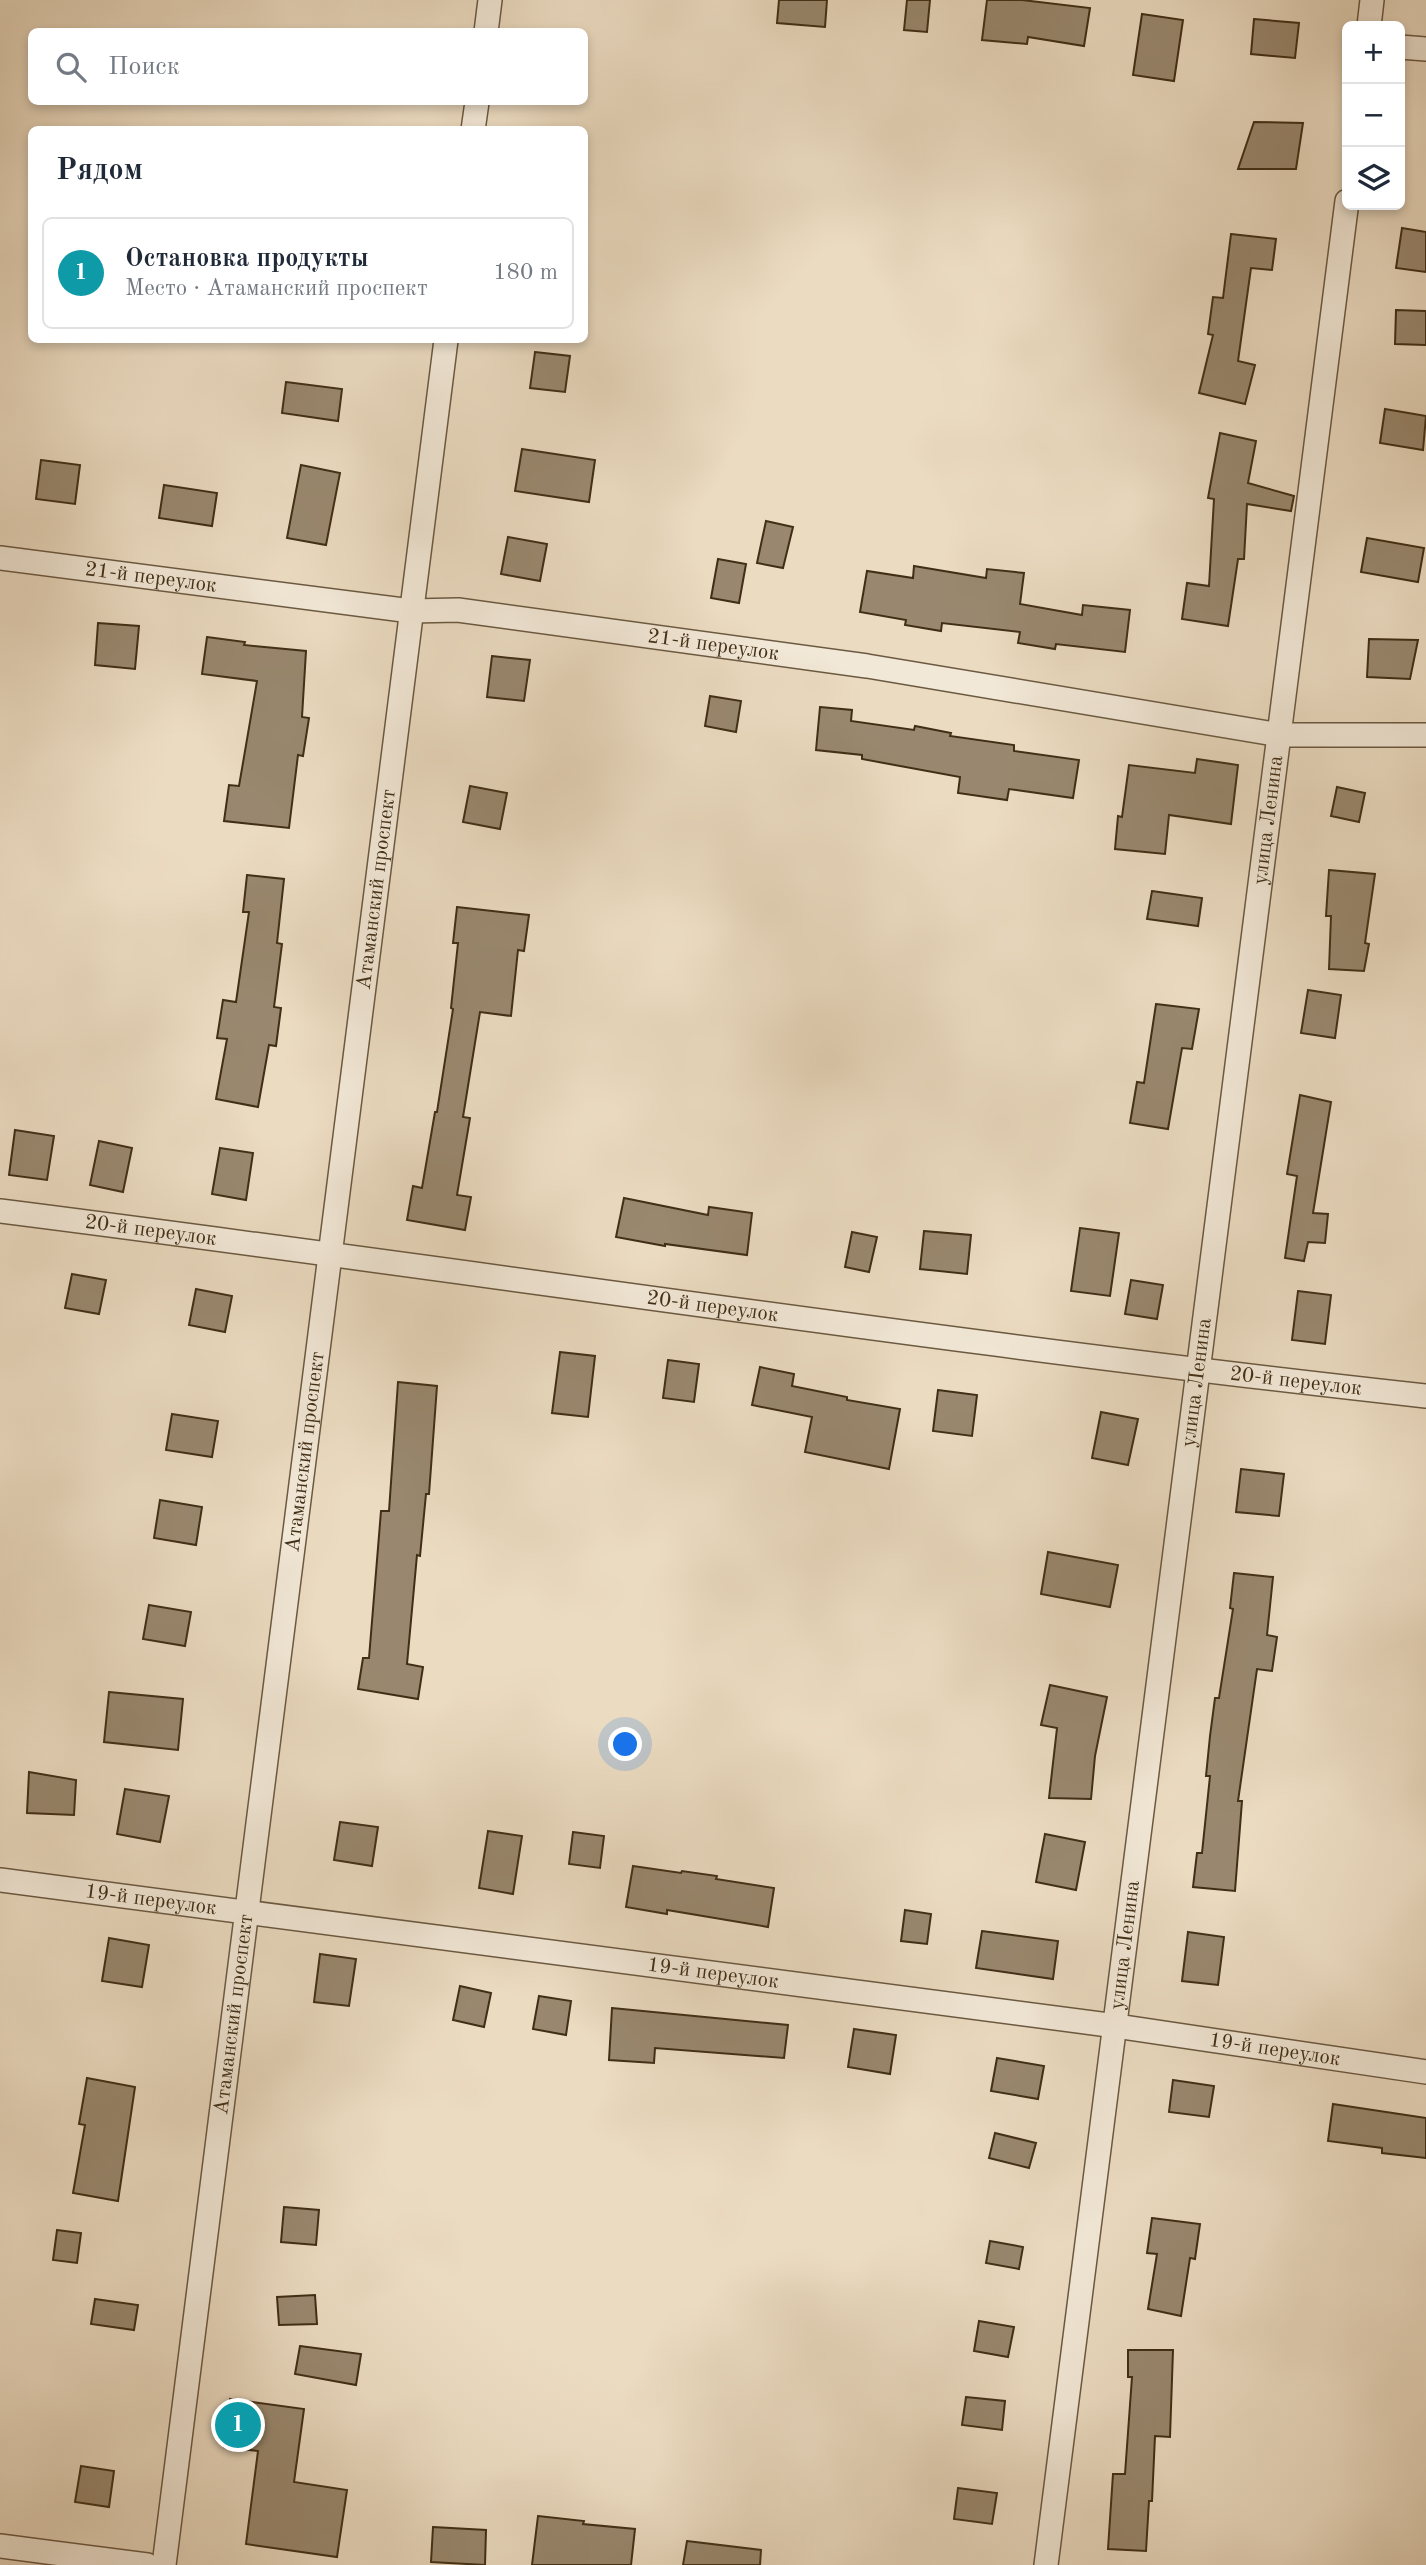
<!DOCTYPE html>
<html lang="ru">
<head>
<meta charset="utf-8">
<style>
  :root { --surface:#fff; --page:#f2f2f3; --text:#1f2937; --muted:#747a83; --line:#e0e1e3; --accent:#8f2418 }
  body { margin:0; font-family:"Old Standard TT",serif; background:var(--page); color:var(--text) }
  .controls { position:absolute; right:21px; top:21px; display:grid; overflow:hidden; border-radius:10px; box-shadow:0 4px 10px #0003 }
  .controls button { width:63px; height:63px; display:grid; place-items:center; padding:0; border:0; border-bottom:2px solid var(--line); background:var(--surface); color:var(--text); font:35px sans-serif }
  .you { position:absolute; left:626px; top:1745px; width:24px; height:24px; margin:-18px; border:5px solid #fff; border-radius:50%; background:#1a73e8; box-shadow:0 0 0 10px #1a73e833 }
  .badge { display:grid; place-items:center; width:46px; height:46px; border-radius:50%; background:var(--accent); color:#fff; font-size:23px; font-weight:700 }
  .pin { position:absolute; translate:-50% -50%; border:4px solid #fff; box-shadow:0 2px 7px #0006 }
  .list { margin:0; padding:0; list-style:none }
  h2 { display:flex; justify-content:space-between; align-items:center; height:91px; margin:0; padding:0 28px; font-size:30px }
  h2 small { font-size:23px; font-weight:400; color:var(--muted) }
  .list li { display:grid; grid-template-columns:46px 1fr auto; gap:21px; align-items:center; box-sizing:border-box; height:112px; margin:0 14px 14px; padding:0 14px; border:2px solid var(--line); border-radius:10px }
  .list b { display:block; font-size:26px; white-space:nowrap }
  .list p { margin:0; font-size:23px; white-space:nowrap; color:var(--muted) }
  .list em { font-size:23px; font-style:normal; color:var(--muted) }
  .icon { flex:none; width:38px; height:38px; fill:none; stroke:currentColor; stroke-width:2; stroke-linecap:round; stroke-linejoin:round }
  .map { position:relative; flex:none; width:1426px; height:2565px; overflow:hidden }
  .search { position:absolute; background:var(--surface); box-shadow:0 4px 10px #0003; left:28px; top:28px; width:560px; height:77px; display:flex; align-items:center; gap:18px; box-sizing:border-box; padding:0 24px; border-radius:10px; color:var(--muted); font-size:26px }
  .panel { position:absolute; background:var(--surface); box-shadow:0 4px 10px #0003; left:28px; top:126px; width:560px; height:217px; border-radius:10px }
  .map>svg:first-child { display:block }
  .building { fill:#99886f; stroke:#402e16; stroke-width:2 }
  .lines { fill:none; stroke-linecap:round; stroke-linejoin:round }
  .street-casing { stroke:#6b5941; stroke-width:26 }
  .street { stroke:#f2e8d7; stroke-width:23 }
  .labels { text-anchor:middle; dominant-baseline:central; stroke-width:5; stroke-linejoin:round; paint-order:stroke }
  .street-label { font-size:21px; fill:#402e16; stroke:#f2e8d7 }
</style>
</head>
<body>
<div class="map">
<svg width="1426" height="2565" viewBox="0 0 1426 2565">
  <rect width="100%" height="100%" fill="#ebdbc1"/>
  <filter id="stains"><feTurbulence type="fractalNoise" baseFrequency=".00286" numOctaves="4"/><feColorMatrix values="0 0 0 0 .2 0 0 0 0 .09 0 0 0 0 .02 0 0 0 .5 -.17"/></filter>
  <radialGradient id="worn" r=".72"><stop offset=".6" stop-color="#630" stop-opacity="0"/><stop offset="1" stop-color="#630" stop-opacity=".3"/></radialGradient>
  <g class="building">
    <path d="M779 0H827L825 27 777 23Z"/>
    <path d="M907 0H930L927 32 904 30Z"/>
    <path d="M987 0H1022L1090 8 1084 46 1028 37 1027 44 982 40Z"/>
    <path d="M1142 14 1183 20 1174 81 1133 75Z"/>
    <path d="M1254 19 1299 23 1295 58 1251 54Z"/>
    <path d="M1254 122 1303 123 1296 169H1238Z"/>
    <path d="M1402 228 1426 232V272L1396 268Z"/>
    <path d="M1231 234 1276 239 1272 270 1251 268 1238 361 1255 365 1245 404 1199 393 1213 335 1208 334 1213 297 1223 298Z"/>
    <path d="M1396 310 1426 311V345L1395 344Z"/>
    <path d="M535 352 570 356 565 392 530 388Z"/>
    <path d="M286 382 342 389 338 421 282 413Z"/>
    <path d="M1385 409 1426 416 1423 450 1380 443Z"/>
    <path d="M1220 433 1256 441 1248 483 1294 496 1291 511 1247 504 1244 559H1238L1228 626 1182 619 1187 583 1209 586 1214 499 1208 498Z"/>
    <path d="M522 449 595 460 589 502 515 491Z"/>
    <path d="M41 460 80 465 75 504 36 499Z"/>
    <path d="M301 465 340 473 326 545 287 538Z"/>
    <path d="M164 485 217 493 212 526 159 518Z"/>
    <path d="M766 521 793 527 783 568 757 563Z"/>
    <path d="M508 537 547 544 540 581 501 574Z"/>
    <path d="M1367 538 1424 548 1418 582 1361 572Z"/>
    <path d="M718 559 746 564 739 603 711 598Z"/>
    <path d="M914 566 986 578 987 569 1024 573 1020 604 1082 615 1083 605 1130 610 1125 652 1056 644 1055 649 1018 643 1020 632 942 623 941 631 905 625 906 620 860 612 867 571 913 578Z"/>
    <path d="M98 623 139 626 135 669 95 665Z"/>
    <path d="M207 637 245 642 244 645 306 651 302 717 309 718 303 756 298 755 289 828 224 821 229 785 239 786 257 681 202 674Z"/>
    <path d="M1369 639 1418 640 1410 679 1367 677Z"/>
    <path d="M492 656 530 660 524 701 487 697Z"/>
    <path d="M710 696 741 701 736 732 705 726Z"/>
    <path d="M820 707 852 710 851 721 914 730 915 726 951 733 950 736 1014 745V751L1079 760 1073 798 1009 789 1007 800 958 793 960 777 862 759V755L816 750Z"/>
    <path d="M1197 759 1238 765 1231 824 1169 815 1165 854 1115 849 1118 816 1122 817 1129 765 1195 773Z"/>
    <path d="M470 786 507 793 500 829 463 822Z"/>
    <path d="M1337 787 1365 793 1359 822 1331 816Z"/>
    <path d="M1329 870 1375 874 1365 943 1369 944 1364 971 1329 969 1331 916H1326Z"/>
    <path d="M247 875 284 879 277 943 282 944 274 1007 281 1008 276 1046 269 1045 258 1107 216 1099 227 1039 217 1038 223 1000 236 1002 249 912H243Z"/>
    <path d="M1152 891 1202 898 1198 926 1147 919Z"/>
    <path d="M457 907 529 915 524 951 518 950 511 1016 480 1012 463 1117 470 1118 457 1195 471 1197 465 1230 407 1220 413 1186 422 1188 435 1112H437L453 1009 451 1008 458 943H453Z"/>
    <path d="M1308 990 1341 995 1335 1038 1301 1033Z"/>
    <path d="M1156 1004 1199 1009 1192 1049 1182 1048 1168 1129 1130 1123 1137 1082 1144 1083Z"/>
    <path d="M1300 1095 1331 1102 1313 1213 1328 1214 1325 1243 1308 1242 1304 1261 1285 1258 1297 1176 1287 1174Z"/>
    <path d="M15 1130 54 1136 47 1180 9 1175Z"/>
    <path d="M99 1141 132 1148 123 1192 90 1185Z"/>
    <path d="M220 1148 253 1153 246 1200 212 1194Z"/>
    <path d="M624 1198 708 1215 709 1207 752 1213 747 1255 665 1244V1246L616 1237Z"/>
    <path d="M1080 1228 1119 1233 1110 1296 1071 1291Z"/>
    <path d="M924 1231 971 1235 967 1274 920 1269Z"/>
    <path d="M852 1232 877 1237 869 1272 845 1267Z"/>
    <path d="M72 1274 106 1280 99 1314 65 1308Z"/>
    <path d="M1131 1280 1163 1285 1157 1319 1125 1314Z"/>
    <path d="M196 1289 232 1296 225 1332 189 1325Z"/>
    <path d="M1298 1291 1331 1295 1325 1344 1292 1340Z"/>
    <path d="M560 1352 595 1356 588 1417 552 1413Z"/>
    <path d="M668 1360 699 1364 694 1402 663 1398Z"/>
    <path d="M760 1367 794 1374 792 1386 847 1397V1400L900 1409 889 1469 805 1452 812 1417 752 1405Z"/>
    <path d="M398 1382 437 1386 429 1494H426L420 1556 417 1555 407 1664 423 1667 418 1699 358 1689 363 1658H369L381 1511H389Z"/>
    <path d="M938 1390 977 1395 972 1436 933 1431Z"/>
    <path d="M1101 1412 1138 1419 1128 1465 1092 1458Z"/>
    <path d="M172 1414 218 1421 212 1457 166 1450Z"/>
    <path d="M1241 1469 1284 1474 1279 1516 1236 1512Z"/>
    <path d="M160 1500 202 1507 196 1545 154 1538Z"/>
    <path d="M1048 1552 1118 1565 1110 1607 1041 1594Z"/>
    <path d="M1234 1573 1273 1577 1267 1635 1277 1637 1272 1671 1257 1669 1238 1801H1242L1235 1891 1193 1887 1197 1853H1202L1210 1776H1206L1210 1736 1215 1698H1219L1233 1609 1230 1608Z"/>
    <path d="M149 1605 191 1612 185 1646 143 1639Z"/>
    <path d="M1050 1685 1107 1697 1095 1756 1091 1799 1049 1798 1057 1728 1041 1725Z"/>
    <path d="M109 1692 183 1699 178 1750 104 1742Z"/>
    <path d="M29 1772 76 1780 74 1815 27 1813Z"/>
    <path d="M125 1789 169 1796 160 1842 117 1834Z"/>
    <path d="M340 1822 378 1827 372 1866 334 1860Z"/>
    <path d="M488 1831 522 1836 513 1894 479 1888Z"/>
    <path d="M573 1832 604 1836 600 1868 569 1864Z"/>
    <path d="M1045 1834 1085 1842 1076 1890 1036 1882Z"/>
    <path d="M633 1866 681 1873 682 1871 717 1876 716 1879 774 1888 768 1927 667 1910V1914L626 1907Z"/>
    <path d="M905 1910 931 1914 927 1944 901 1941Z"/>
    <path d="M982 1931 1058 1941 1053 1979 976 1968Z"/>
    <path d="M1188 1932 1224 1937 1218 1985 1182 1981Z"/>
    <path d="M109 1938 149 1945 142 1987 102 1981Z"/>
    <path d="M320 1954 356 1959 349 2006 314 2002Z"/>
    <path d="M460 1986 491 1993 484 2027 453 2020Z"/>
    <path d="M539 1996 571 2001 566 2035 533 2029Z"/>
    <path d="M612 2008 788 2025 784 2058 655 2048 654 2063 609 2060Z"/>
    <path d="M854 2029 896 2035 890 2074 848 2067Z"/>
    <path d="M997 2058 1044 2066 1038 2099 991 2091Z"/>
    <path d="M87 2078 135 2087 118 2201 73 2193 85 2125 79 2124Z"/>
    <path d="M1173 2080 1214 2086 1209 2117 1169 2112Z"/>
    <path d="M1333 2104 1426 2118V2158L1382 2153V2148L1328 2141Z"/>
    <path d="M995 2133 1036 2143 1029 2168 989 2158Z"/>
    <path d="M284 2207 319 2210 316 2245 281 2242Z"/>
    <path d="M1152 2218 1200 2224 1195 2259 1190 2258 1181 2316 1148 2309 1157 2254 1147 2253Z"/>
    <path d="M57 2230 81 2233 77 2263 53 2260Z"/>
    <path d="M990 2241 1023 2247 1019 2269 986 2263Z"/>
    <path d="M315 2295 317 2324 279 2325 277 2297Z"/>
    <path d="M95 2299 138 2305 134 2330 91 2324Z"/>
    <path d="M979 2321 1014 2327 1008 2357 974 2351Z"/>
    <path d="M300 2346 361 2354 356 2385 295 2374Z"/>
    <path d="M1128 2350H1173L1170 2437 1155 2436 1152 2501H1149L1146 2551 1108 2549 1113 2474H1125L1132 2377H1128Z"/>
    <path d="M966 2397 1005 2401 1002 2430 962 2425Z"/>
    <path d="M230 2399 304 2409 294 2482 347 2490 337 2557 246 2544 258 2451 224 2447Z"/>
    <path d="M81 2466 114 2471 109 2507 75 2502Z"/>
    <path d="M958 2488 997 2493 992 2524 954 2519Z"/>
    <path d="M538 2516 584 2521 583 2524 635 2529 631 2565H532Z"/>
    <path d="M433 2527 486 2530 485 2565 431 2562Z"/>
    <path d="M687 2541 761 2550 760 2565H683Z"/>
  </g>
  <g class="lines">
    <g class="street-casing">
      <g id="street">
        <path d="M1369 26 1372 0"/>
        <path d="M486 32 490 0"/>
        <path d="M1400 47 1426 49"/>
        <path d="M473 130 477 102"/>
        <path id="s1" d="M0 558 411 611 458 610 867 666 1280 735H1426"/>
        <path id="s2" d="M0 1211C475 1271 950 1344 1426 1396"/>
        <path id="s3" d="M0 1880 1116 2026 1426 2072"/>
        <path d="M0 2546 147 2565"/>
        <path id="s4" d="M164 2565 446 340"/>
        <path id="s5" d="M1046 2565 1347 201"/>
      </g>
    </g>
    <use href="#street" class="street"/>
  </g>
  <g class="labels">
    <g class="street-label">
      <text stroke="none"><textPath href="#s1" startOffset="152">21-й переулок</textPath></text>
      <text stroke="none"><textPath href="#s1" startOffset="719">21-й переулок</textPath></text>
      <text stroke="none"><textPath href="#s5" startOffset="1759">улица Ленина</textPath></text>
      <text stroke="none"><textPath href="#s4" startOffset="1689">Атаманский проспект</textPath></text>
      <text stroke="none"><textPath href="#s2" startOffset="152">20-й переулок</textPath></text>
      <text stroke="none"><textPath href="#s2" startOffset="719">20-й переулок</textPath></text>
      <text stroke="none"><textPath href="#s2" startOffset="1307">20-й переулок</textPath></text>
      <text stroke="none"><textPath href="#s5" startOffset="1192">улица Ленина</textPath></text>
      <text stroke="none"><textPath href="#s4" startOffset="1122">Атаманский проспект</textPath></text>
      <text stroke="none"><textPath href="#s3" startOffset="152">19-й переулок</textPath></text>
      <text stroke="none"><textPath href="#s5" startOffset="625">улица Ленина</textPath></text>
      <text stroke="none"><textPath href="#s3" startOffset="719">19-й переулок</textPath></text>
      <text stroke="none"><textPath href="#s4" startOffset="555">Атаманский проспект</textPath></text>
      <text stroke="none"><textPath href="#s3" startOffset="1286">19-й переулок</textPath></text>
    </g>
  </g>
  <rect width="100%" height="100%" filter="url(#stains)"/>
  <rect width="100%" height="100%" fill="url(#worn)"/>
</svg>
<div class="controls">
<button>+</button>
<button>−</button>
<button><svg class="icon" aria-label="layers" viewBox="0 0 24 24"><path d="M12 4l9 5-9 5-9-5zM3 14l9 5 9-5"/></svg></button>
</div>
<div class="you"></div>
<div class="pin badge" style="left:238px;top:2425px;background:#0f9aa8">1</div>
<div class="search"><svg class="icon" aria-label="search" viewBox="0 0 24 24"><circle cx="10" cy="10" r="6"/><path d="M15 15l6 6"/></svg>Поиск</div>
<section class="panel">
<h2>Рядом<small></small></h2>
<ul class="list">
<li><span class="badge" style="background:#0f9aa8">1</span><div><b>Остановка продукты</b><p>Место · Атаманский проспект</p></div><em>180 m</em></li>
</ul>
</section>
</div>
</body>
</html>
